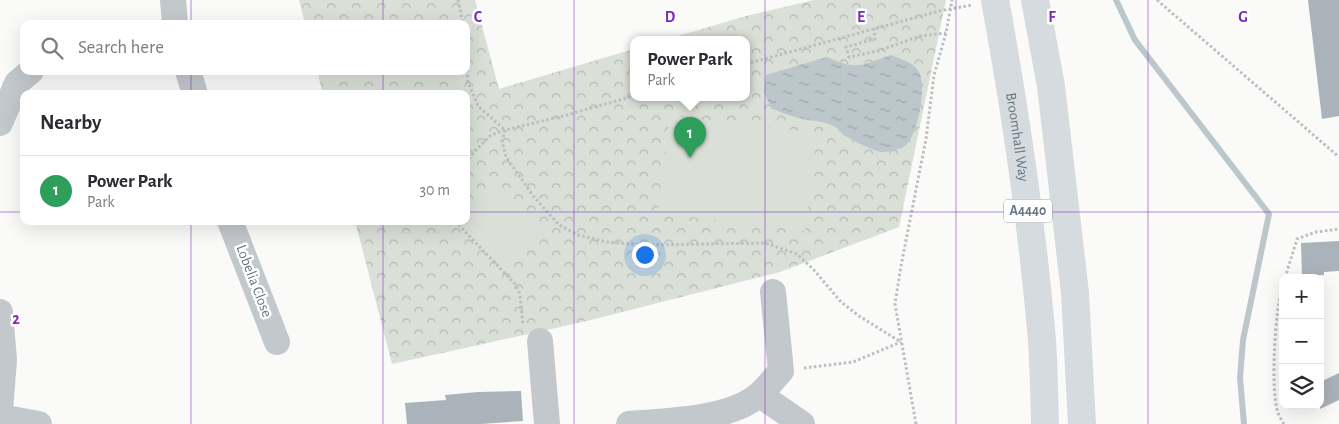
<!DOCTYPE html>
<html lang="en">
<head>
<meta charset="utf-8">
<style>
  :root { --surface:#fff; --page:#f2f2f3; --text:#2b2b33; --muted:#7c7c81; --line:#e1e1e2; --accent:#ea580c }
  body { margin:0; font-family:"Alegreya Sans",sans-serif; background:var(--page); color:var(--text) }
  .controls { position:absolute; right:15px; bottom:15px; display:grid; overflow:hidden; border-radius:10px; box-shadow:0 5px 20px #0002 }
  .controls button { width:45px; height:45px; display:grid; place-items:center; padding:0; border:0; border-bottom:1px solid var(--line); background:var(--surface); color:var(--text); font:25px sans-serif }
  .you { position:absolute; left:644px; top:254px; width:18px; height:18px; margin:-12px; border:4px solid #fff; border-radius:50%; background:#1a73e8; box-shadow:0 0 0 8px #1a73e833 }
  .badge { display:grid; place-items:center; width:32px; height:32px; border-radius:50%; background:var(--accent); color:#fff; font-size:16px; font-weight:700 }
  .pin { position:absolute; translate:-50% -41px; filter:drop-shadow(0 1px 2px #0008) }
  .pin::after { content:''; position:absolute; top:26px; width:18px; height:15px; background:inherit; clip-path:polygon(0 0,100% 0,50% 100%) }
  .popup { position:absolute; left:630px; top:36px; width:120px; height:65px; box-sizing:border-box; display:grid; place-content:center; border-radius:10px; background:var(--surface); filter:drop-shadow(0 1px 4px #0005); font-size:16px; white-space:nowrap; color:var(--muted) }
  .popup b { font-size:19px; color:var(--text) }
  .popup::after { content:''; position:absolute; left:50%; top:100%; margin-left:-10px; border:10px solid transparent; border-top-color:var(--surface) }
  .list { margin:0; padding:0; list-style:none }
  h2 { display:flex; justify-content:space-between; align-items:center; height:65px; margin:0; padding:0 20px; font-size:21px }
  h2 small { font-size:16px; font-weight:400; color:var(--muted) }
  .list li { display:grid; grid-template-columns:32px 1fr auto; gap:15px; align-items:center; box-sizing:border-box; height:70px; padding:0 20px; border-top:1px solid var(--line) }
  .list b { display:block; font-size:19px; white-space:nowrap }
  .list p { margin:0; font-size:16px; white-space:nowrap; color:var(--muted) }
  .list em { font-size:16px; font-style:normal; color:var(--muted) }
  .icon { flex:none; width:28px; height:28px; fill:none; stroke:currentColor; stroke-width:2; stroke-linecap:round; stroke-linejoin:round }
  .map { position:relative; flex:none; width:1339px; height:424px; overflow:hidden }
  .search { position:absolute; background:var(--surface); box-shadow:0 5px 20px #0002; left:20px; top:20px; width:450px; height:55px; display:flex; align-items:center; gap:12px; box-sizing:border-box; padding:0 18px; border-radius:10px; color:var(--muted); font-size:19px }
  .panel { position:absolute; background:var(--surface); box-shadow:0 5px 20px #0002; left:20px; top:90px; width:450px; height:135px; border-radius:10px }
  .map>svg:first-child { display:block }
  .forest { fill:url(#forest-crowns) }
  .pitch { fill:#dadfd7 }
  .water { fill:url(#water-ripples) }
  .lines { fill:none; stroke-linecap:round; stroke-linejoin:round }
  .stream { stroke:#bbc7cb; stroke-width:6 }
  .building { fill:#aab3b9 }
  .path { stroke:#bbbfc2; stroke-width:3; stroke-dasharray:2.5 2.5; stroke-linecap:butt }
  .minor { stroke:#c3c8cc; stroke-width:26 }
  .highway { stroke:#d6dbdf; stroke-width:28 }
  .grid { fill:none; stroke:#7b2cbf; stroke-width:1; stroke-opacity:0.55 }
  .labels { text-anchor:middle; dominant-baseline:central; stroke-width:5; stroke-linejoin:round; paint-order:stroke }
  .shield { fill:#fff; stroke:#939fa8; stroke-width:1 }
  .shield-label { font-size:14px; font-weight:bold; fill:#657683 }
  .street-label { font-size:15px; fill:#657683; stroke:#fff }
  .grid-label { font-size:16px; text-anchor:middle; font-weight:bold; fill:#7b2cbf; stroke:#fff; stroke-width:5; stroke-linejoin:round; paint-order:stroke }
</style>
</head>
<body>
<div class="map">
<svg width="1339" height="424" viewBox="0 0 1339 424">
  <defs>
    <pattern id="forest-crowns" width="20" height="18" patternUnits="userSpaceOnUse" patternTransform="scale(1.25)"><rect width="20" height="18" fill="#dadfd7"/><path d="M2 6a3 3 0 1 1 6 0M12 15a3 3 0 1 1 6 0" fill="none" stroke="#b4b9b4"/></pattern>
    <pattern id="water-ripples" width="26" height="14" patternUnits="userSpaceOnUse" patternTransform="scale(1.25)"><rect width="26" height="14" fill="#bbc7cb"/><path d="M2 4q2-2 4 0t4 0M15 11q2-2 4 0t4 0" fill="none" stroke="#9ca6aa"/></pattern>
  </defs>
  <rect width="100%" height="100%" fill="#fafaf8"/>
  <path class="forest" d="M299 0H475L499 89 634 49V97H746V39H668L746 16 814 0H946L899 227 780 272 587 321 392 364 355 221H466V94H323L317 71H466V24H305Z"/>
  <g class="pitch">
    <path d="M670 115 817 133 805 231 658 213Z"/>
    <path d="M493 181 540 233 505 264 466 221V206Z"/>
  </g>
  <path class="water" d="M891 55C901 59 912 62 918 70 928 83 918 136 905 146 901 149 889 152 883 152 875 152 854 141 845 136 841 133 838 128 834 126 825 122 817 121 808 120 795 117 783 114 771 108L764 92 766 75 827 57C857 71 862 65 891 55Z"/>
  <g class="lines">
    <path class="stream" d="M1116 0 1135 40 1269 214 1243 340 1240 378 1244 424"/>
  </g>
  <g class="building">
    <path d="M1308 0H1339V116L1322 119Z"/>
    <path d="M1339 241V271L1324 272V275L1302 276 1301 243Z"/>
    <path d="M1339 373V400L1320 409V382Z"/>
    <path d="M521 391 523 421 481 424H407L405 403 446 400 445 395 478 392Z"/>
  </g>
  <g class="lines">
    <g class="path">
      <path d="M458 0 463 24"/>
      <path d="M1157 0 1339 157"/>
      <path d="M874 28 875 39 846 47 849 57 878 51 920 36 946 33"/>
      <path d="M466 60 468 82 478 106 505 130"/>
      <path d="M746 64 939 11 972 5"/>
      <path d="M505 130 502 141 506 157 534 197 559 225 578 235 606 242 647 245 765 243 797 254 814 270 841 302 859 316 901 342"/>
      <path d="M466 163 473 153 491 135 505 130 563 116 634 96"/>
      <path d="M455 221 516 285 520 295 523 325"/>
      <path d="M1285 278 1297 239 1316 232 1339 229"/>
      <path d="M1283 284C1275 309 1270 389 1278 413 1280 417 1282 421 1284 424"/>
      <path d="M804 368 853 362 901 342"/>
      <path d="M916 424 895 304 901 266 926 139 934 75 946 33 952 0"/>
    </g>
    <g class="minor">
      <path d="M173 0 175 24"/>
      <path d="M188 71 195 94"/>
      <path d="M0 123 17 83 31 71"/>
      <path d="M230 221 277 342"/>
      <path d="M0 312 4 360 0 411"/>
      <path d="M540 341 547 424"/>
      <path d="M760 395 802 424"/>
      <path d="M0 417 39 424"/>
      <path d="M629 424C667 421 731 420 760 394 768 387 774 378 781 371L773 292"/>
    </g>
    <g class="highway">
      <path id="s1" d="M995 0C1015 109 1031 218 1041 329 1044 360 1044 392 1045 424"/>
      <path d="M1035 0 1051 86 1075 293 1082 424"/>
    </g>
  </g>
  <path class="grid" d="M191 0V24M383 0V24M574 0V424M765 0V424M956 0V424M1148 0V424M191 71V94M383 71V94M0 212H24M466 212H1339M191 221V424M383 221V424"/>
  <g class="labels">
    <rect class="shield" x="1004" y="199.5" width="48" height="23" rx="4"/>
    <g class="shield-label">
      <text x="1028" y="211">A4440</text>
    </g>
    <g class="street-label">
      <text stroke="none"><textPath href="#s1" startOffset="139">Broomhall Way</textPath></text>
      <text transform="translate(254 281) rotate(69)">Lobelia Close</text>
    </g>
  </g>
  <g class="grid-label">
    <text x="478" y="22">C</text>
    <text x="670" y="22">D</text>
    <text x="861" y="22">E</text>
    <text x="1052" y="22">F</text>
    <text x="1243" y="22">G</text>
    <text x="16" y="324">2</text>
  </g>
</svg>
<div class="controls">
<button>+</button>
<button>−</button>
<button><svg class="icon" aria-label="layers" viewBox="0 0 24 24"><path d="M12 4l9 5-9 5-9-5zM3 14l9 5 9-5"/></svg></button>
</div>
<div class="you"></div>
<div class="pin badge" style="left:690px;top:158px;background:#2e9e5b">1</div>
<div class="popup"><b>Power Park</b>Park</div>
<div class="search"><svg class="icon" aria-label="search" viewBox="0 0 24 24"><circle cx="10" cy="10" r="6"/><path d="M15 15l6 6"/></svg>Search here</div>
<section class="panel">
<h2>Nearby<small></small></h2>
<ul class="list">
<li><span class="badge" style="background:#2e9e5b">1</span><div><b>Power Park</b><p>Park</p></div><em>30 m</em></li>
</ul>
</section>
</div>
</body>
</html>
